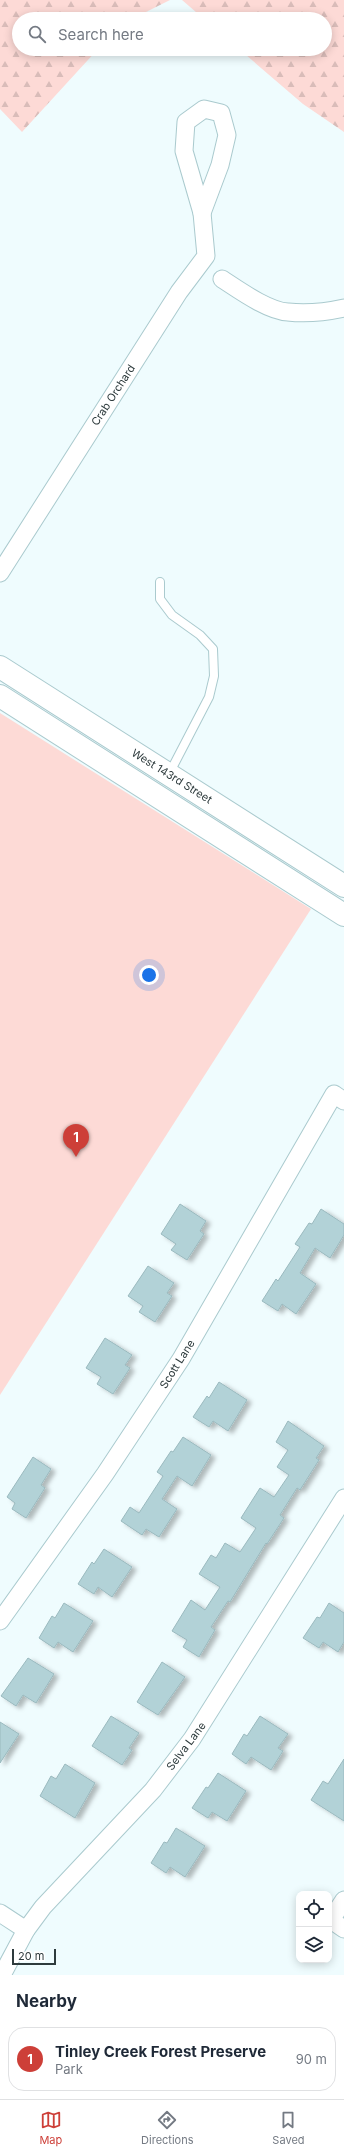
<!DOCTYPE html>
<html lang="en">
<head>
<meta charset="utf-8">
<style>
  :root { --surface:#fff; --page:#f6f6f7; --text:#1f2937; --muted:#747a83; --line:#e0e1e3; --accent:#cd3f38 }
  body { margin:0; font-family:Inter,sans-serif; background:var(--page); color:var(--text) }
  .controls { position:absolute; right:12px; bottom:12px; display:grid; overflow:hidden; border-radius:8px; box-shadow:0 2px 10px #0003 }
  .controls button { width:36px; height:36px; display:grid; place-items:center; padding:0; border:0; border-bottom:1px solid var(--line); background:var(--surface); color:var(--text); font:20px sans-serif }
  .scale { position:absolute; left:12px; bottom:10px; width:44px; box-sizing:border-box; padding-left:4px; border:2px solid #2e3b3d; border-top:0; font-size:11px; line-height:14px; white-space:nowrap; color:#2e3b3d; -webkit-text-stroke:3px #fff; paint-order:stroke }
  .you { position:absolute; left:149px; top:975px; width:14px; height:14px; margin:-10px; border:3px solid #fff; border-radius:50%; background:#1a73e8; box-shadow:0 0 0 6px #1a73e833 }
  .badge { display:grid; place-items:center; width:26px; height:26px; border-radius:50%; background:var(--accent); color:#fff; font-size:13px; font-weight:700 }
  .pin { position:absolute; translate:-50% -33px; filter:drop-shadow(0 1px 2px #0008) }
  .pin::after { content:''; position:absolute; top:21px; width:14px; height:12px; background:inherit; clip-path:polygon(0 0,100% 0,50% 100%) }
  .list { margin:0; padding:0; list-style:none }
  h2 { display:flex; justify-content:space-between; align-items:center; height:52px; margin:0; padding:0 16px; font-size:17px }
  h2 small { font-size:13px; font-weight:400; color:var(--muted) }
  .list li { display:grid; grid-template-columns:26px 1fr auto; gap:12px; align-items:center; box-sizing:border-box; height:64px; margin:0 8px 8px; padding:0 8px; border:1px solid var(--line); border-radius:16px }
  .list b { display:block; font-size:15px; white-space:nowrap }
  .list p { margin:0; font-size:13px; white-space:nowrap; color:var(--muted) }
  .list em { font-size:13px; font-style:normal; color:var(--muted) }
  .icon { flex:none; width:22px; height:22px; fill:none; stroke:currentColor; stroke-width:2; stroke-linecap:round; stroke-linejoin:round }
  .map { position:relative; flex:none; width:344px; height:1975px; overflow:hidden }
  .search { position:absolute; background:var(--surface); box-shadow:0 2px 10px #0003; left:12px; right:12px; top:12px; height:44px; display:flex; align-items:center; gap:10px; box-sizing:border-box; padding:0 14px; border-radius:22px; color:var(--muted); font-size:15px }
  .sheet { height:124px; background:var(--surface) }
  nav { display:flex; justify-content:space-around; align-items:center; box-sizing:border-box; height:56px; border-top:1px solid var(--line); background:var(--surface); font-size:11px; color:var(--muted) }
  nav a { display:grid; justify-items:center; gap:2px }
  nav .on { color:var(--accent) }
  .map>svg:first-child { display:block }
  .forest { fill:url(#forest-firs) }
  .park { fill:#fddad6 }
  .building { fill:#b2d2d7; stroke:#9ab9be; filter:url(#shadow) }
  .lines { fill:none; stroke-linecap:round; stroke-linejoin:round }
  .lane-casing { stroke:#aacace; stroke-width:10 }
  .street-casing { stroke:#aacace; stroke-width:19 }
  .secondary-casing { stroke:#aacace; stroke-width:24 }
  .lane { stroke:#fff; stroke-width:8 }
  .street { stroke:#fff; stroke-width:17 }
  .secondary { stroke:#fff; stroke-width:22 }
  .labels { text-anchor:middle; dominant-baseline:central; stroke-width:4; stroke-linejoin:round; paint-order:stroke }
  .street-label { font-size:11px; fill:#2e3b3d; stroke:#fff }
</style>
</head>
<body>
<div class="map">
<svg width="344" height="1975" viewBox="0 0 344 1975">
  <defs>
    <pattern id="forest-firs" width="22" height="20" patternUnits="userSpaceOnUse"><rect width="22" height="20" fill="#fddad6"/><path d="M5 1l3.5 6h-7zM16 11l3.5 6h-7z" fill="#d9bcb9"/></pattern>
    <filter id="shadow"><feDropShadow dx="4.5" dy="2.5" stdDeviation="2" flood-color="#0004"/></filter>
  </defs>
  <rect width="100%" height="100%" fill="#effcfe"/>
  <g class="forest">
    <path d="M0 0H170L132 19H19V49H98L22 132 0 109Z"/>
    <path d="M182 0H344V132L303 104 239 49H325V19H204Z"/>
  </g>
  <path class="park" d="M0 713 311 909 0 1395Z"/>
  <g class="building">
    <path d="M180 1204 206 1221 200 1231 204 1234 187 1260 171 1250 176 1244 161 1234Z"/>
    <path d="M321 1209 344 1224V1235L330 1258 315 1248 300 1273 316 1284 296 1314 282 1304 278 1311 262 1301 276 1279 278 1281 300 1247 295 1244 309 1223 312 1224Z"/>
    <path d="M148 1266 174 1283 167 1293 172 1296 155 1322 139 1312 143 1306 128 1296Z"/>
    <path d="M105 1338 132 1355 125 1365 130 1368 113 1394 97 1384 101 1377 86 1368Z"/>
    <path d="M219 1382 247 1400 228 1431 213 1421 209 1427 193 1417 207 1396 209 1398Z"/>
    <path d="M288 1421 324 1446 316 1458 319 1460 300 1490 297 1488 280 1515 284 1518 267 1544 266 1543 230 1602 228 1601 211 1627 215 1630 199 1657 183 1647 187 1640 172 1631 191 1600 205 1610 220 1587 199 1574 211 1555 216 1558 225 1543 240 1552 256 1528 241 1518 260 1488 274 1497 289 1475 277 1467 288 1450 276 1442Z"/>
    <path d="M183 1437 211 1455 192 1486 177 1476 162 1499 177 1509 159 1537 146 1529 142 1535 121 1521 130 1507 139 1513 163 1476 157 1472 171 1451 173 1452Z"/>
    <path d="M33 1457 51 1469 41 1485 45 1488 26 1518 12 1509 15 1503 7 1497Z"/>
    <path d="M104 1549 132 1567 112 1597 98 1587 94 1594 78 1584 92 1562 94 1564Z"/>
    <path d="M64 1603 93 1621 73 1652 58 1642 54 1648 39 1638 52 1616 55 1618Z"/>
    <path d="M329 1603 344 1613V1642L338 1652 323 1642 319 1648 303 1638 317 1617 320 1618Z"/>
    <path d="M28 1658 54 1674 36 1703 23 1695 16 1706 1 1696Z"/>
    <path d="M162 1662 185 1677 158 1715 137 1702Z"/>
    <path d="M111 1716 139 1733 129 1748 132 1750 122 1765 92 1746Z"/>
    <path d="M260 1716 288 1734 278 1748 283 1751 271 1770 251 1757 246 1764 232 1754 244 1734 247 1736Z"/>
    <path d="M0 1722 19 1734 0 1763Z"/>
    <path d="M344 1759V1821L311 1800 323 1781 328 1784Z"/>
    <path d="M65 1764 95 1783 75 1818 40 1796 51 1776 56 1779Z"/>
    <path d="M218 1773 246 1791 227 1821 212 1812 208 1818 192 1808 206 1787 208 1788Z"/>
    <path d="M176 1828 205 1846 185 1877 170 1867 166 1873 151 1863 164 1842 167 1843Z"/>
  </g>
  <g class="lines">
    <g class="lane-casing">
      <path id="lane" d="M160 582V599L172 615 200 635 213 649 214 676 209 697 169 774"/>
    </g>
    <g class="street-casing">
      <g id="street">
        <path d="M204 109 221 113 227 135 220 165 202 213 184 151 186 122Z"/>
        <path d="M222 279C239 290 268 311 288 312 306 314 326 312 344 308"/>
        <path d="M0 573 179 292 206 256 202 213"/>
        <path d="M0 1621 105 1474 181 1359 334 1094 344 1101"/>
        <path d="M344 1900 331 1920 344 1929"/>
        <path d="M0 1913 26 1930"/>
        <path d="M2 1975 26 1930 43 1907 153 1790 192 1739 344 1498"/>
      </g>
    </g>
    <g class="secondary-casing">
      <g id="secondary">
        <path d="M0 667 344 886"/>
        <path d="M0 696 344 915"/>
      </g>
    </g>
    <use href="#lane" class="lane"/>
    <use href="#street" class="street"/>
    <use href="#secondary" class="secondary"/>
  </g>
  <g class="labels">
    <g class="street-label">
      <text transform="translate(113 395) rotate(-57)">Crab Orchard</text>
      <text transform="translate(172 776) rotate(32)">West 143rd Street</text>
      <text transform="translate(177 1364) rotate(-58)">Scott Lane</text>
      <text transform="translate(186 1746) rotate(-53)">Selva Lane</text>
    </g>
  </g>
</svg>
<div class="controls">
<button><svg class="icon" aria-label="locate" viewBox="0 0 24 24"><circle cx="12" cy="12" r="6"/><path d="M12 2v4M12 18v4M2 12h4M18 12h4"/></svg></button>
<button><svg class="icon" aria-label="layers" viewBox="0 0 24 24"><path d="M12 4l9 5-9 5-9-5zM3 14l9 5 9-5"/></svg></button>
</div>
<div class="scale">20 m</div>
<div class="you"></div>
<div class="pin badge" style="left:76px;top:1157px">1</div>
<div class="search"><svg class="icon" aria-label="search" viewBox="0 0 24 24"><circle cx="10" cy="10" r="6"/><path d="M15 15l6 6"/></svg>Search here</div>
</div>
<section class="sheet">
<h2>Nearby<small></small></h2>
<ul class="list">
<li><span class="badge">1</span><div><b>Tinley Creek Forest Preserve</b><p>Park</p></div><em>90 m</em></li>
</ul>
</section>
<nav>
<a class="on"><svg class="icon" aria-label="map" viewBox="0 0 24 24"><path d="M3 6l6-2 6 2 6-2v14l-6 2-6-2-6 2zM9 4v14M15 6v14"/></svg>Map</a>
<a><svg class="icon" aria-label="directions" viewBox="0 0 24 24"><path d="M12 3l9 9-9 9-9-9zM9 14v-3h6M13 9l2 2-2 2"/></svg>Directions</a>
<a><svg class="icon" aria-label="saved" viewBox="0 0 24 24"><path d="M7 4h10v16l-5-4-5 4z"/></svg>Saved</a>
</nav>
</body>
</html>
